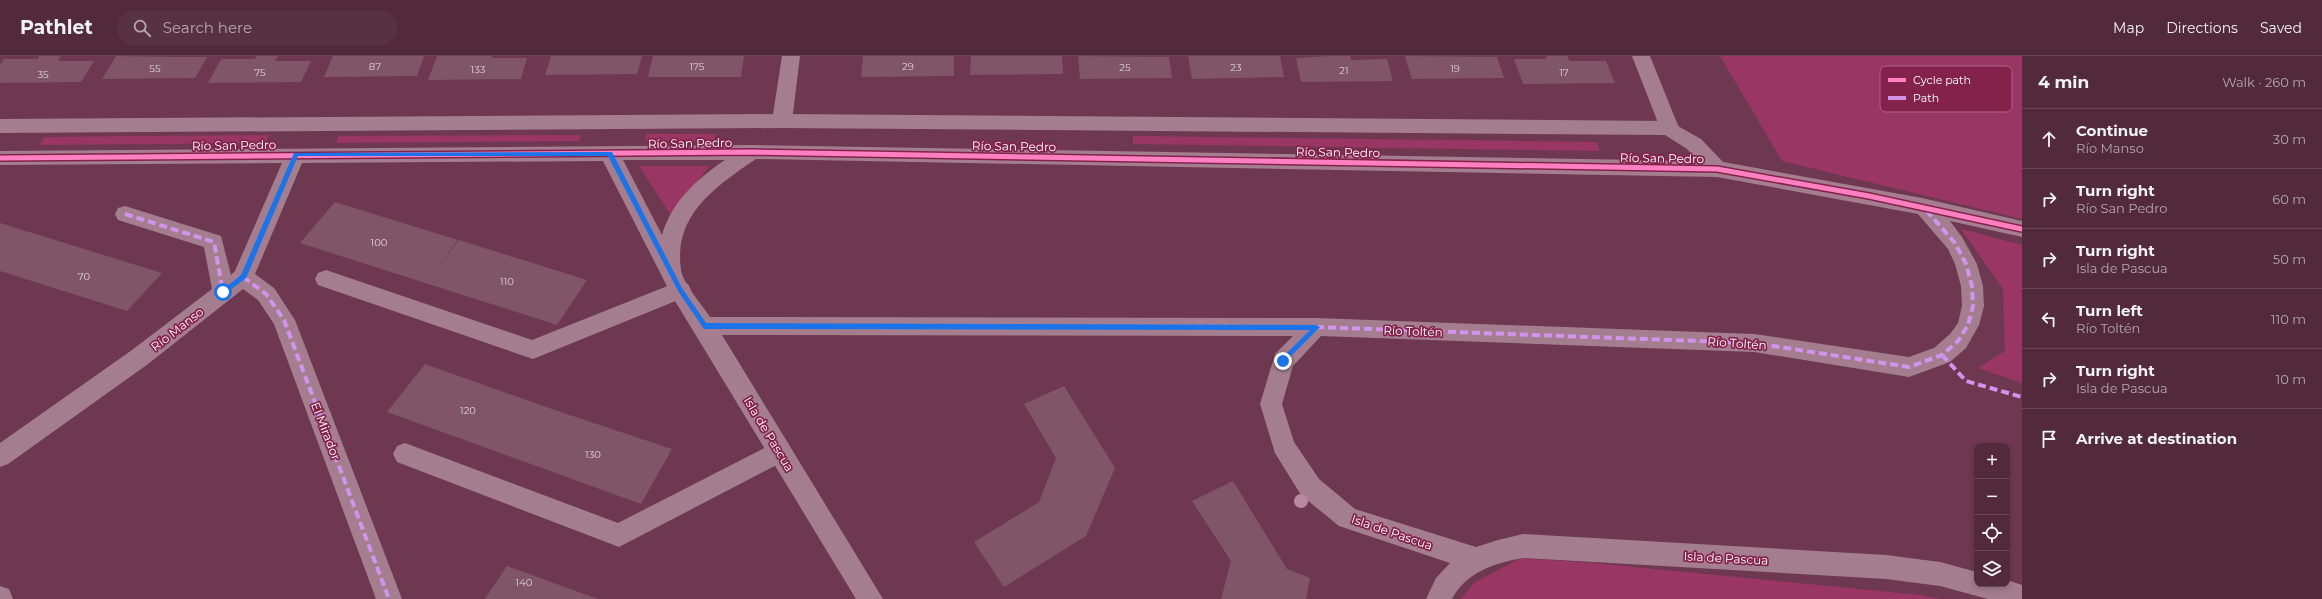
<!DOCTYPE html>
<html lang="en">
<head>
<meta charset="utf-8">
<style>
  :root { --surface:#522a3c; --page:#583243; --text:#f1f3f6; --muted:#b5a7af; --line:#684656 }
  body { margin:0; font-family:Montserrat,sans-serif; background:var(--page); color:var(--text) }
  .controls { position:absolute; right:12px; bottom:12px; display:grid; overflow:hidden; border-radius:8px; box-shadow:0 2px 6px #0003 }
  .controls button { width:36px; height:36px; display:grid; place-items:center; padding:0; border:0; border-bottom:1px solid var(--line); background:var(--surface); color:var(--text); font:20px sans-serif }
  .stop { position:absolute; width:12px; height:12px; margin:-9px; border:3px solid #1a73e8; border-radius:50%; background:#fff }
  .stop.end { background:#1a73e8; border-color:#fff; box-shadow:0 1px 4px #0008 }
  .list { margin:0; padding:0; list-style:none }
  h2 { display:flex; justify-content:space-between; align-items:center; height:52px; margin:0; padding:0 16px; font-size:17px }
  h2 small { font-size:13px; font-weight:400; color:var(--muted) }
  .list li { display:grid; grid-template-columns:26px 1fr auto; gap:12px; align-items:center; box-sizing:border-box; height:60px; padding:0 16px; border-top:1px solid var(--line) }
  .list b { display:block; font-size:15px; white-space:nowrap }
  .list p { margin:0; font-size:13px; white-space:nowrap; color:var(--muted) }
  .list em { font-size:13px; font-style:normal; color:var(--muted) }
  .icon { flex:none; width:22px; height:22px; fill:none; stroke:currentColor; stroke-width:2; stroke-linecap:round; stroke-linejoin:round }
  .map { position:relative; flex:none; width:2022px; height:543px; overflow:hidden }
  header { display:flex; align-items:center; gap:24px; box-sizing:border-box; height:56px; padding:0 20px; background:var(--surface); border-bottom:1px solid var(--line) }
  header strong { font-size:19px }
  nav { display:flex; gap:22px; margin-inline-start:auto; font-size:14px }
  .search { width:280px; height:36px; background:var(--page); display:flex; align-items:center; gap:10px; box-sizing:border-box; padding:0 14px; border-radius:22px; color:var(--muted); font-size:15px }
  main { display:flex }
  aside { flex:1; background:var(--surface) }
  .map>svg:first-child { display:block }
  .green { fill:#9a3663 }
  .building { fill:#805568 }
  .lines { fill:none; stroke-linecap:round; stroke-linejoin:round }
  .lane { fill:#a47e8f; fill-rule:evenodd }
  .street { fill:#a47e8f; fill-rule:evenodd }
  .quiet { stroke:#d193ec; stroke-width:4; stroke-dasharray:8 4; stroke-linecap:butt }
  .cycleway-casing { stroke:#84224c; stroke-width:8 }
  .cycleway { stroke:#ff80c0; stroke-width:5 }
  .tree { fill:#b98a9f }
  .route { fill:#1a73e8 }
  .labels { text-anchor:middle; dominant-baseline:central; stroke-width:3.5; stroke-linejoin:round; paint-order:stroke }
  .number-label { font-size:10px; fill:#dfd4d9 }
  .street-label { font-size:12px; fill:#fff; stroke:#84224c }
  .key { fill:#84224c; stroke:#a96482; stroke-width:1 }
  .key-label { font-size:11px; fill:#fff }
</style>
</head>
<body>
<header>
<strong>Pathlet</strong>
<div class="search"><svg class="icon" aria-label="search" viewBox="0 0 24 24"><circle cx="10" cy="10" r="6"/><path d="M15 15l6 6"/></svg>Search here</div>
<nav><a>Map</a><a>Directions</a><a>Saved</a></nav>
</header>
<main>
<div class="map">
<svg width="2022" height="543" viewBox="0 0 2022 543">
  <rect width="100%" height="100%" fill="#6e3850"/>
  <g class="green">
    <path d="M1720 0H2022V163L1782 105Z"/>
    <path d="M646 78H715V85H645Z"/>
    <path d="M269 79 265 87 39 89 44 81Z"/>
    <path d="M581 79 579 85 336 87 338 80Z"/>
    <path d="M1133 80 1597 86 1600 95 1133 88Z"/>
    <path d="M639 110H710L670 158Z"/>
    <path d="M1961 173 2022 189V327L1978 312 2005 295 2003 233Z"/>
    <path d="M1521 502 1593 507 1920 539 1940 543H1461L1475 526Z"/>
  </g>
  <g class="building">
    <path d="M39 0H61L58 5H94L81 26 0 27V9L4 3H38Z"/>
    <path d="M116 0 171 1H207L195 22 102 23Z"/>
    <path d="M256 0H278L275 5H311L301 26 208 27 221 3H255Z"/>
    <path d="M333 0H424L417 20 324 21Z"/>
    <path d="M437 0H492L491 2H527L521 23 428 24Z"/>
    <path d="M551 0H642L637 18 545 19Z"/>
    <path d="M653 0H744L741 21H648Z"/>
    <path d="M863 0H954V20L861 21Z"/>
    <path d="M971 0H1062L1063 18 970 19Z"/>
    <path d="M1078 0 1169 1 1172 22 1080 23Z"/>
    <path d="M1188 0H1280L1284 21 1192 23Z"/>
    <path d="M1329 0H1350L1351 4 1387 3 1393 25 1301 26 1296 2Z"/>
    <path d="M1405 0 1497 1 1504 22 1412 23Z"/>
    <path d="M1546 0H1567L1570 5H1606L1615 27 1523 28 1514 3H1547Z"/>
    <path d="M335 146 458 184 430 222 459 184 587 224 557 269 300 187Z"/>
    <path d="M0 167 162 217 127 255 0 215Z"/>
    <path d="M425 308 549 352 672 393 641 448 387 356Z"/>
    <path d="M1064 330 1115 412 1086 480 1004 531 974 486 1039 446 1056 402 1024 348Z"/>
    <path d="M1233 425 1287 513 1310 522 1306 543H1221L1231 505 1192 445Z"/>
    <path d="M507 510 598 543H485Z"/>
  </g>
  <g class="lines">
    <g class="lane">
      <path d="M782 0H800L792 65 789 70 782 72 775 70 772 65Z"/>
      <path d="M1632 0H1650L1679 72 1676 77 1669 79 1662 77Z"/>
      <path d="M326 214 532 284 680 225 688 228 691 234 688 240 533 303 318 229 315 223 318 217Z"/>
      <path d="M780 384 788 387 792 395 788 403 619 491 397 406 393 398 397 390 405 387 618 467Z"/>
    </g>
    <g class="street">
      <path d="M782 58 1669 65 1701 83 1723 106 1922 142 2022 165V181L1950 165 1962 181 1977 208 1983 230 1984 250 1979 269 1966 292 1950 306 1909 321 1754 296 1321 280 1293 310 1282 348 1294 386 1319 423 1355 453 1476 491 1498 484 1523 478 1886 499 1940 506 1977 516V528H2007V524L2022 529V543H1988L1940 530 1886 523 1523 502C1495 507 1466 516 1452 543H1426L1436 522 1450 507 1339 470 1301 439 1275 397 1260 348 1275 298 1293 280 722 279 883 543H856L672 240 603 105 302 107 255 218 274 232 295 264 402 543H376L274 268 258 244 243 233 148 308 8 408 0 411V387L132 294 212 233 204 191 118 164 115 158 118 152 125 150 221 180 231 219 235 215 282 107 0 109V95L752 89 1698 105 1687 93 1665 79 782 72 0 77V63ZM756 103 1717 121 1918 158 1948 193 1955 208 1961 230 1962 250 1958 267 1950 278 1934 292 1909 301 1754 278 1316 262 710 261C703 250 682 226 681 214 673 159 715 131 756 103ZM623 104H725C697 123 672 145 662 179Z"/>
      <path d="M0 530 9 533 13 543H0Z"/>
    </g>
    <g class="quiet">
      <path d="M125 158 214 186 223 236"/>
      <path d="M243 221 266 238 284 264 389 543"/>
      <path d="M704 270 1316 271 1754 287 1909 311 1942 299 1958 285 1968 269 1973 250 1972 230 1966 208 1955 187 1925 153"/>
      <path d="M1942 299 1966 325 2022 341"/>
    </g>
    <g class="cycleway-casing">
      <path id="cycleway" d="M0 102 752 96 1717 113 1869 140 2022 173"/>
    </g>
    <use href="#cycleway" class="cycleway"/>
  </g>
  <circle class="tree" cx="1301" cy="445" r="7"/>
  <path class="route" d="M612 96 682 232 706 267 1316 269 1320 271 1283 308 1281 307V303L1310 274 704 273 678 235 608 100H298L246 222 225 238 220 236 241 219 294 97Z"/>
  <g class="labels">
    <g class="number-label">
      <text x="375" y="10">87</text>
      <text x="697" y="10">175</text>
      <text x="908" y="10">29</text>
      <text x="1125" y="11">25</text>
      <text x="1236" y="11">23</text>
      <text x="155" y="12">55</text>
      <text x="1455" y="12">19</text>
      <text x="478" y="13">133</text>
      <text x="1344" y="14">21</text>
      <text x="260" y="16">75</text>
      <text x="1564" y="16">17</text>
      <text x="43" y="18">35</text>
      <text x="379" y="186">100</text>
      <text x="84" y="220">70</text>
      <text x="507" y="225">110</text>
      <text x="468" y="354">120</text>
      <text x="593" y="398">130</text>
      <text x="524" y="526">140</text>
    </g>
    <g class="street-label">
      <text transform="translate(690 87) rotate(-1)">Río San Pedro</text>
      <text transform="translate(234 89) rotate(-1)">Río San Pedro</text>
      <text transform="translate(1014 90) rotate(1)">Río San Pedro</text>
      <text transform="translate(1338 96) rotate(1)">Río San Pedro</text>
      <text transform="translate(1662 102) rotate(1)">Río San Pedro</text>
      <text transform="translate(177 273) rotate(-38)">Río Manso</text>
      <text transform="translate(1413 275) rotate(2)">Río Toltén</text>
      <text transform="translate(1737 287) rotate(4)">Río Toltén</text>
      <text transform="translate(326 375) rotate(69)">El Mirador</text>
      <text transform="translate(769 378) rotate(59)">Isla de Pascua</text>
      <text transform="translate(1392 476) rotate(19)">Isla de Pascua</text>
      <text transform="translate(1726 502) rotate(3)">Isla de Pascua</text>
    </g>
  </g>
  <rect x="1880" y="10" width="132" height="46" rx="6" class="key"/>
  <rect x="1888" y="22" width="18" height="4" fill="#ff80c0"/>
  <rect x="1888" y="40" width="18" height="4" fill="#d193ec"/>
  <g class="key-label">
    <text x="1913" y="28">Cycle path</text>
    <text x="1913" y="46">Path</text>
  </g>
</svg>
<div class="controls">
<button>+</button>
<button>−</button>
<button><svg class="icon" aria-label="locate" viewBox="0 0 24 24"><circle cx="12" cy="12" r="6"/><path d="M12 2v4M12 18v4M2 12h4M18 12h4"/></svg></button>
<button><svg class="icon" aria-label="layers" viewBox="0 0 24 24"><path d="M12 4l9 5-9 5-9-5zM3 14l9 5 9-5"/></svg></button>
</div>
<div class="stop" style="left:223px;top:236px"></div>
<div class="stop end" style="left:1283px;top:305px"></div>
</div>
<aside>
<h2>4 min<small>Walk · 260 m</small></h2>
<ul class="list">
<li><svg class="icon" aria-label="ahead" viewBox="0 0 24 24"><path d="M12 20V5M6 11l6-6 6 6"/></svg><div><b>Continue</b><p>Río Manso</p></div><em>30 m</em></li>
<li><svg class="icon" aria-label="right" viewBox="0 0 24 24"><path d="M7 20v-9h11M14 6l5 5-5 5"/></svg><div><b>Turn right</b><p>Río San Pedro</p></div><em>60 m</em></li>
<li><svg class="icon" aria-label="right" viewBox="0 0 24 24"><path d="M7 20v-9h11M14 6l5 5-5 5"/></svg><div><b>Turn right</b><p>Isla de Pascua</p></div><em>50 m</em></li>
<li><svg class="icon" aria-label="left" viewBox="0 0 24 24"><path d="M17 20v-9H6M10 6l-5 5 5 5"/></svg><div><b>Turn left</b><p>Río Toltén</p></div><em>110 m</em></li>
<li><svg class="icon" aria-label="right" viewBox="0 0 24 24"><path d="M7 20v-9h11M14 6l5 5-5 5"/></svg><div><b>Turn right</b><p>Isla de Pascua</p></div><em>10 m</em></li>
<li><svg class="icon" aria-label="arrive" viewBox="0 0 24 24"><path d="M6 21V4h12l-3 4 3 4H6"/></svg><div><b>Arrive at destination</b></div></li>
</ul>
</aside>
</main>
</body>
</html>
